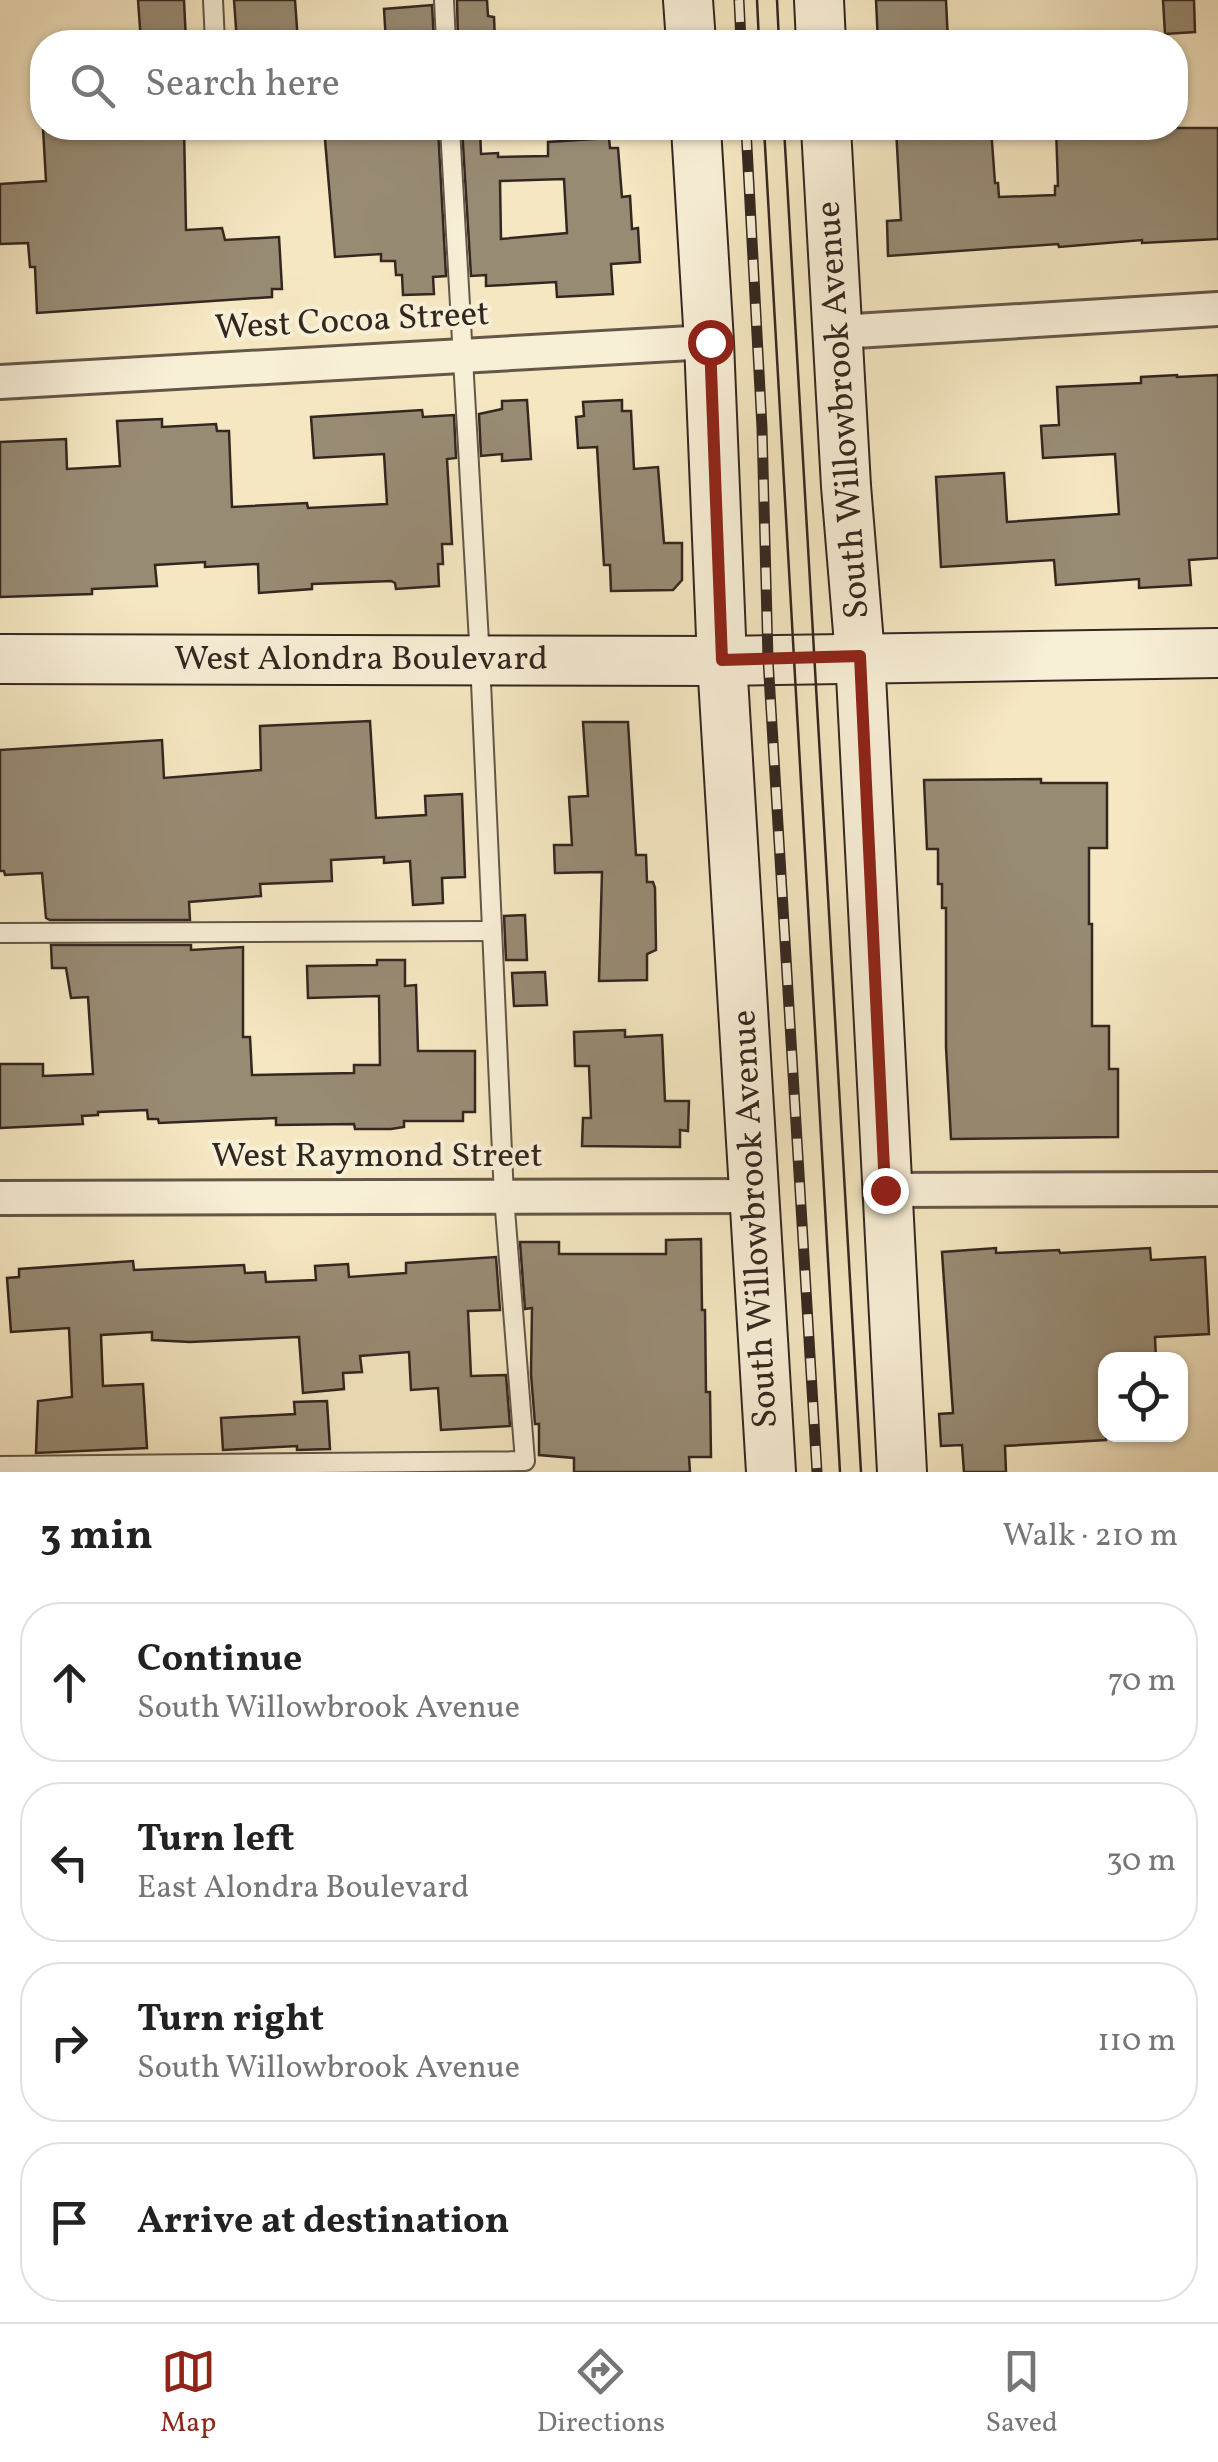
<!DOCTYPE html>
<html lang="en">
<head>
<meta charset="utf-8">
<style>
  :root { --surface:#fff; --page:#f2f2f2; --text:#222; --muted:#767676; --line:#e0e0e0; --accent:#8f2418 }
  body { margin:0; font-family:Vollkorn,serif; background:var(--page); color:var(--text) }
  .controls { position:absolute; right:30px; bottom:30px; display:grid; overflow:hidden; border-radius:20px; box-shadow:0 2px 8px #0004 }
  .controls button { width:90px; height:90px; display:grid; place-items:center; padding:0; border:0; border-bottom:2px solid var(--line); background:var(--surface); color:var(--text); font:50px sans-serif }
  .stop { position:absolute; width:30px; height:30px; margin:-22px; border:8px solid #8f2418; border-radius:50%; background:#fff }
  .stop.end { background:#8f2418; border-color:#fff; box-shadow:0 2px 10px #0008 }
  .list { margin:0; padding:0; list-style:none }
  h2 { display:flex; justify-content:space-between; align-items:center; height:130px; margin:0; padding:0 40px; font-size:42px }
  h2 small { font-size:32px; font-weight:400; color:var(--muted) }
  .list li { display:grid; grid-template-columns:65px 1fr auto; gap:30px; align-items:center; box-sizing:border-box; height:160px; margin:0 20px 20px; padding:0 20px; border:2px solid var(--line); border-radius:40px }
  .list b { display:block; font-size:38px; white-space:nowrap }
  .list p { margin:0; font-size:32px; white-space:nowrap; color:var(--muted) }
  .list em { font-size:32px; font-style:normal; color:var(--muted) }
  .icon { flex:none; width:55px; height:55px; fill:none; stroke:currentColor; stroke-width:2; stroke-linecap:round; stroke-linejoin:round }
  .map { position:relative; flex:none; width:1218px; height:1472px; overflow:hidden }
  .search { position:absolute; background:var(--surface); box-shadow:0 2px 8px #0004; left:30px; right:30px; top:30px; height:110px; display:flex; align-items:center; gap:25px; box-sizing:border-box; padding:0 35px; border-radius:40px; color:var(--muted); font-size:38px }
  .sheet { height:850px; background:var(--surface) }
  nav { display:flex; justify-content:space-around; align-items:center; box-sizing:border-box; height:140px; border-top:2px solid var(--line); background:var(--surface); font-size:28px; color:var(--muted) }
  nav a { display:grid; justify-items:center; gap:5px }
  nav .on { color:var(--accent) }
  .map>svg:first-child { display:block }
  .building { fill:#988b74; stroke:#342720; stroke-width:2.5; fill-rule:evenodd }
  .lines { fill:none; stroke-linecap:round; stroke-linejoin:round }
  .lane-casing { stroke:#645748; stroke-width:22 }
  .street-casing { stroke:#645748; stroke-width:38 }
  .secondary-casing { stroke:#342720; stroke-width:52 }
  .lane { stroke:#f8efd7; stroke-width:18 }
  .street { stroke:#f8efd7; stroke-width:32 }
  .secondary { stroke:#f8efd7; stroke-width:48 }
  .tram { stroke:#342720; stroke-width:2.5 }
  .rail-casing { stroke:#342720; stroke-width:11 }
  .rail { stroke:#f8efd7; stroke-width:8; stroke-dasharray:22; stroke-linecap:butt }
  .route { stroke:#8f2418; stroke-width:12 }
  .labels { text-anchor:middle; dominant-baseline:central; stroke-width:8; stroke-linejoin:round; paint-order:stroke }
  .street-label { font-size:35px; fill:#342720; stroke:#f8efd7 }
</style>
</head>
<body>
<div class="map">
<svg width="1218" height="1472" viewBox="0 0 1218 1472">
  <rect width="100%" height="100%" fill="#f5e7c2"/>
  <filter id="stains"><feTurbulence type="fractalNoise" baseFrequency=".002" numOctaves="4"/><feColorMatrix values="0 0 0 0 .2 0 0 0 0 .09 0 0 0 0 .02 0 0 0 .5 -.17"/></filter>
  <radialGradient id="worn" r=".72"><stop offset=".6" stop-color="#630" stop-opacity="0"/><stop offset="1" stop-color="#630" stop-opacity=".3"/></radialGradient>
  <g class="building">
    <path d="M138 0H184L186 42H141Z"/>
    <path d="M234 0H295L298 42H237Z"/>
    <path d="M457 0H487L488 16 494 17 495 42H458Z"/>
    <path d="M876 0H946L948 42H878Z"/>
    <path d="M1163 0H1194L1195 32 1165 34Z"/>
    <path d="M432 5 434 42H386L384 9Z"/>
    <path d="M43 128H184L186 230 222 228 225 240 279 237 282 289H272V297L37 313 35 267H30L28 243 0 244V184L46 181Z"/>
    <path d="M324 128H438L446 276 433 277 434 294 403 295 402 275H396L395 261H381V254L335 257Z"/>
    <path d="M462 128H480L481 154 498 153V157L548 156V142L609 138 610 148H618L622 197 630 196 632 229 638 228 640 262 611 264 613 294 557 297 556 282 486 286V275L471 276ZM564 179 567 233 501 239 500 181Z"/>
    <path d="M896 128H991L995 183H998L999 197 1055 195V186H1058L1056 128H1218V239L1142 243V240L1059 247 1058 244 888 256 887 221 901 220Z"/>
    <path d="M1177 375V377L1218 375V558L1189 560 1191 585 1139 588V579L1056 585 1054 560 941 567 936 477 1004 473 1007 522 1119 514 1115 454 1043 458 1041 426 1059 425 1057 387 1141 383V377Z"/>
    <path d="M527 400 531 459 502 461V454L481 456 479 414 502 409V401Z"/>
    <path d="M622 400V411H631L634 469 658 467 664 543H682V580L673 590 611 591 610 565H604L597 447 578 448 576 417 584 416 583 402Z"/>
    <path d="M422 410 423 417 454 415 456 458 447 459 452 544H442L443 564H438L439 586 396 589 395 583 391 581 312 584V589L259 593 258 564 205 567V562L155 565 157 586 92 589V594L0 597V442L66 439 67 469 120 466 117 421 162 419V427L216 424 217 431H229L232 507 307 503 308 508 387 504 384 454 314 458 311 417Z"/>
    <path d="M370 721 376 818 426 815 425 796 462 794 465 877 442 878 443 903 413 905 410 861 384 863V857L331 860 332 881 260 884 261 896 189 902 190 920H50L46 918 42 873 5 875 4 871H0V750L162 740 164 778 261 770 260 726Z"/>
    <path d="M583 722H628L636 855H646L647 882H653L655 888 656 950 647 954V980L599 981 602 872 555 873 554 845H572L569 797 588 796Z"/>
    <path d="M1041 779V783H1107V848H1089V924H1092V1026H1109V1069H1118V1137L951 1139 946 1047V908H942V884H938V849H927L924 780Z"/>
    <path d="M525 915 527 960H506L504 916Z"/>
    <path d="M51 945H191V950L243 947V1037H250L252 1075 354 1073V1065H380L379 996 308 998 307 966 377 965V960H405V986L416 985 418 1051H475V1112H463V1121H404V1127L391 1129H355L354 1124 276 1125V1118L159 1123 158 1119H148L147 1110 98 1112V1115L82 1116 83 1124 0 1128V1064H43V1076L93 1074 88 997 71 998 66 968H52Z"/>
    <path d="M545 972 547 1005 514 1006 512 973Z"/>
    <path d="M625 1030V1037L662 1035 665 1101H689L688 1131 680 1130V1147L582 1146 583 1118H591L589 1066H575L574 1032Z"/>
    <path d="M701 1239 702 1310H705L706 1392H710L711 1457H689L690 1472H574V1458L539 1455V1424H535L531 1374 532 1308 525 1309 520 1242H559V1254H666V1240Z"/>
    <path d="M996 1248V1253L1059 1250 1060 1253 1150 1248 1151 1260 1205 1257 1209 1334 1155 1337 1156 1360H1106V1440L1005 1446 1006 1472H964L962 1445 941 1446 939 1414 953 1413 942 1252Z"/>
    <path d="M496 1257 500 1310 468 1311 471 1376 506 1375 510 1426 441 1430 438 1388 411 1390 409 1352 360 1356 362 1372 343 1373 344 1389 303 1393 299 1337 190 1342 152 1340V1332L101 1335 103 1386 143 1384 147 1448 36 1453 38 1401 72 1397 69 1328 11 1332 7 1278 19 1277V1269L133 1261 134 1270 244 1265 245 1273 265 1272 266 1282 316 1280 315 1266 348 1264 349 1277 406 1273V1263Z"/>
    <path d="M327 1401 330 1449 297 1450V1446L223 1450 221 1418 295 1414 294 1402Z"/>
  </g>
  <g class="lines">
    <g class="lane-casing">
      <g id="lane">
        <path d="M213 0 215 42"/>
        <path d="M444 0 446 42"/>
        <path d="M0 933 492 931"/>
        <path d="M0 1466 525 1461 504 1197 480 660 450 128"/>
      </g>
    </g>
    <g class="street-casing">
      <g id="street">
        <path d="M838 332 1218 309"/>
        <path d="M0 382 709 342"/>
        <path d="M885 1190 1218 1189"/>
        <path d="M0 1198 754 1196"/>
      </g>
    </g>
    <g class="secondary-casing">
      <g id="secondary">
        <path d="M688 0 691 42"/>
        <path d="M819 0 821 42"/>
        <path d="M696 128 709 342 722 661 771 1472"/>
        <path d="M826 128 846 486 860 656 902 1472"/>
        <path d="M0 659 722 661 1218 653"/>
      </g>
    </g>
    <use href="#lane" class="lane"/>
    <use href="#street" class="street"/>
    <use href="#secondary" class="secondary"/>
    <g class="tram">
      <path d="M757 0 759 42"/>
      <path d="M777 0 779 42"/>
      <path d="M764 128 840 1472"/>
      <path d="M784 128 861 1472"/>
    </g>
    <g class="rail-casing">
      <g id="rail">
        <path d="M739 0 741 42"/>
        <path d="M746 128 762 428 768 659 817 1472"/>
      </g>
    </g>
    <use href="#rail" class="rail"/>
  </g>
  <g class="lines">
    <path class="route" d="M710 342 722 660 860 656 885 1190"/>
  </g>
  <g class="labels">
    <g class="street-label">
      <text transform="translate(352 322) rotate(-3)">West Cocoa Street</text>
      <text transform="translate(844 410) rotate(-94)">South Willowbrook Avenue</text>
      <text x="361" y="660">West Alondra Boulevard</text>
      <text x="377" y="1157">West Raymond Street</text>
      <text transform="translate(756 1219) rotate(-93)">South Willowbrook Avenue</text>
    </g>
  </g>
  <rect width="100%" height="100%" filter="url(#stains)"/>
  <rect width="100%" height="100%" fill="url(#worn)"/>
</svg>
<div class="controls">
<button><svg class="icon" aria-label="locate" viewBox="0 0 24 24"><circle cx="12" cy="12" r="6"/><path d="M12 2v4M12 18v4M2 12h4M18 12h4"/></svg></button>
</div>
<div class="stop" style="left:710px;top:342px"></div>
<div class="stop end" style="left:885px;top:1190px"></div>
<div class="search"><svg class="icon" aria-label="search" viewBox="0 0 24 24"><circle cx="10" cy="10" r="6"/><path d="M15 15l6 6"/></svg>Search here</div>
</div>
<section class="sheet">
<h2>3 min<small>Walk · 210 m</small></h2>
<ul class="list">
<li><svg class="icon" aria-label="ahead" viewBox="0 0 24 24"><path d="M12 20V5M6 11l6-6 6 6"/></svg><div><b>Continue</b><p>South Willowbrook Avenue</p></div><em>70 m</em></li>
<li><svg class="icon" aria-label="left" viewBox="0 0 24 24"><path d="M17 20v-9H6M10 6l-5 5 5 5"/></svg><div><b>Turn left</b><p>East Alondra Boulevard</p></div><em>30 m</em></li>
<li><svg class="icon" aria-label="right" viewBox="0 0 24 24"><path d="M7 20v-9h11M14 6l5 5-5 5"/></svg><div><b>Turn right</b><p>South Willowbrook Avenue</p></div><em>110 m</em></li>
<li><svg class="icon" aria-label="arrive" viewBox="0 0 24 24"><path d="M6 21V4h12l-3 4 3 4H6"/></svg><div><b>Arrive at destination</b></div></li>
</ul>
</section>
<nav>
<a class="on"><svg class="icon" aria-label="map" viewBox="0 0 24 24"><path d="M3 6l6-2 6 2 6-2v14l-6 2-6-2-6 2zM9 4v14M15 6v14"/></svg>Map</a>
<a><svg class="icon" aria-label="directions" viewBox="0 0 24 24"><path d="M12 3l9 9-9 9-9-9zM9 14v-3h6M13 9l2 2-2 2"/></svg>Directions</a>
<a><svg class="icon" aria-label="saved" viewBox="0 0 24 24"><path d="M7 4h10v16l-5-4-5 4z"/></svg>Saved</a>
</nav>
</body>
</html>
